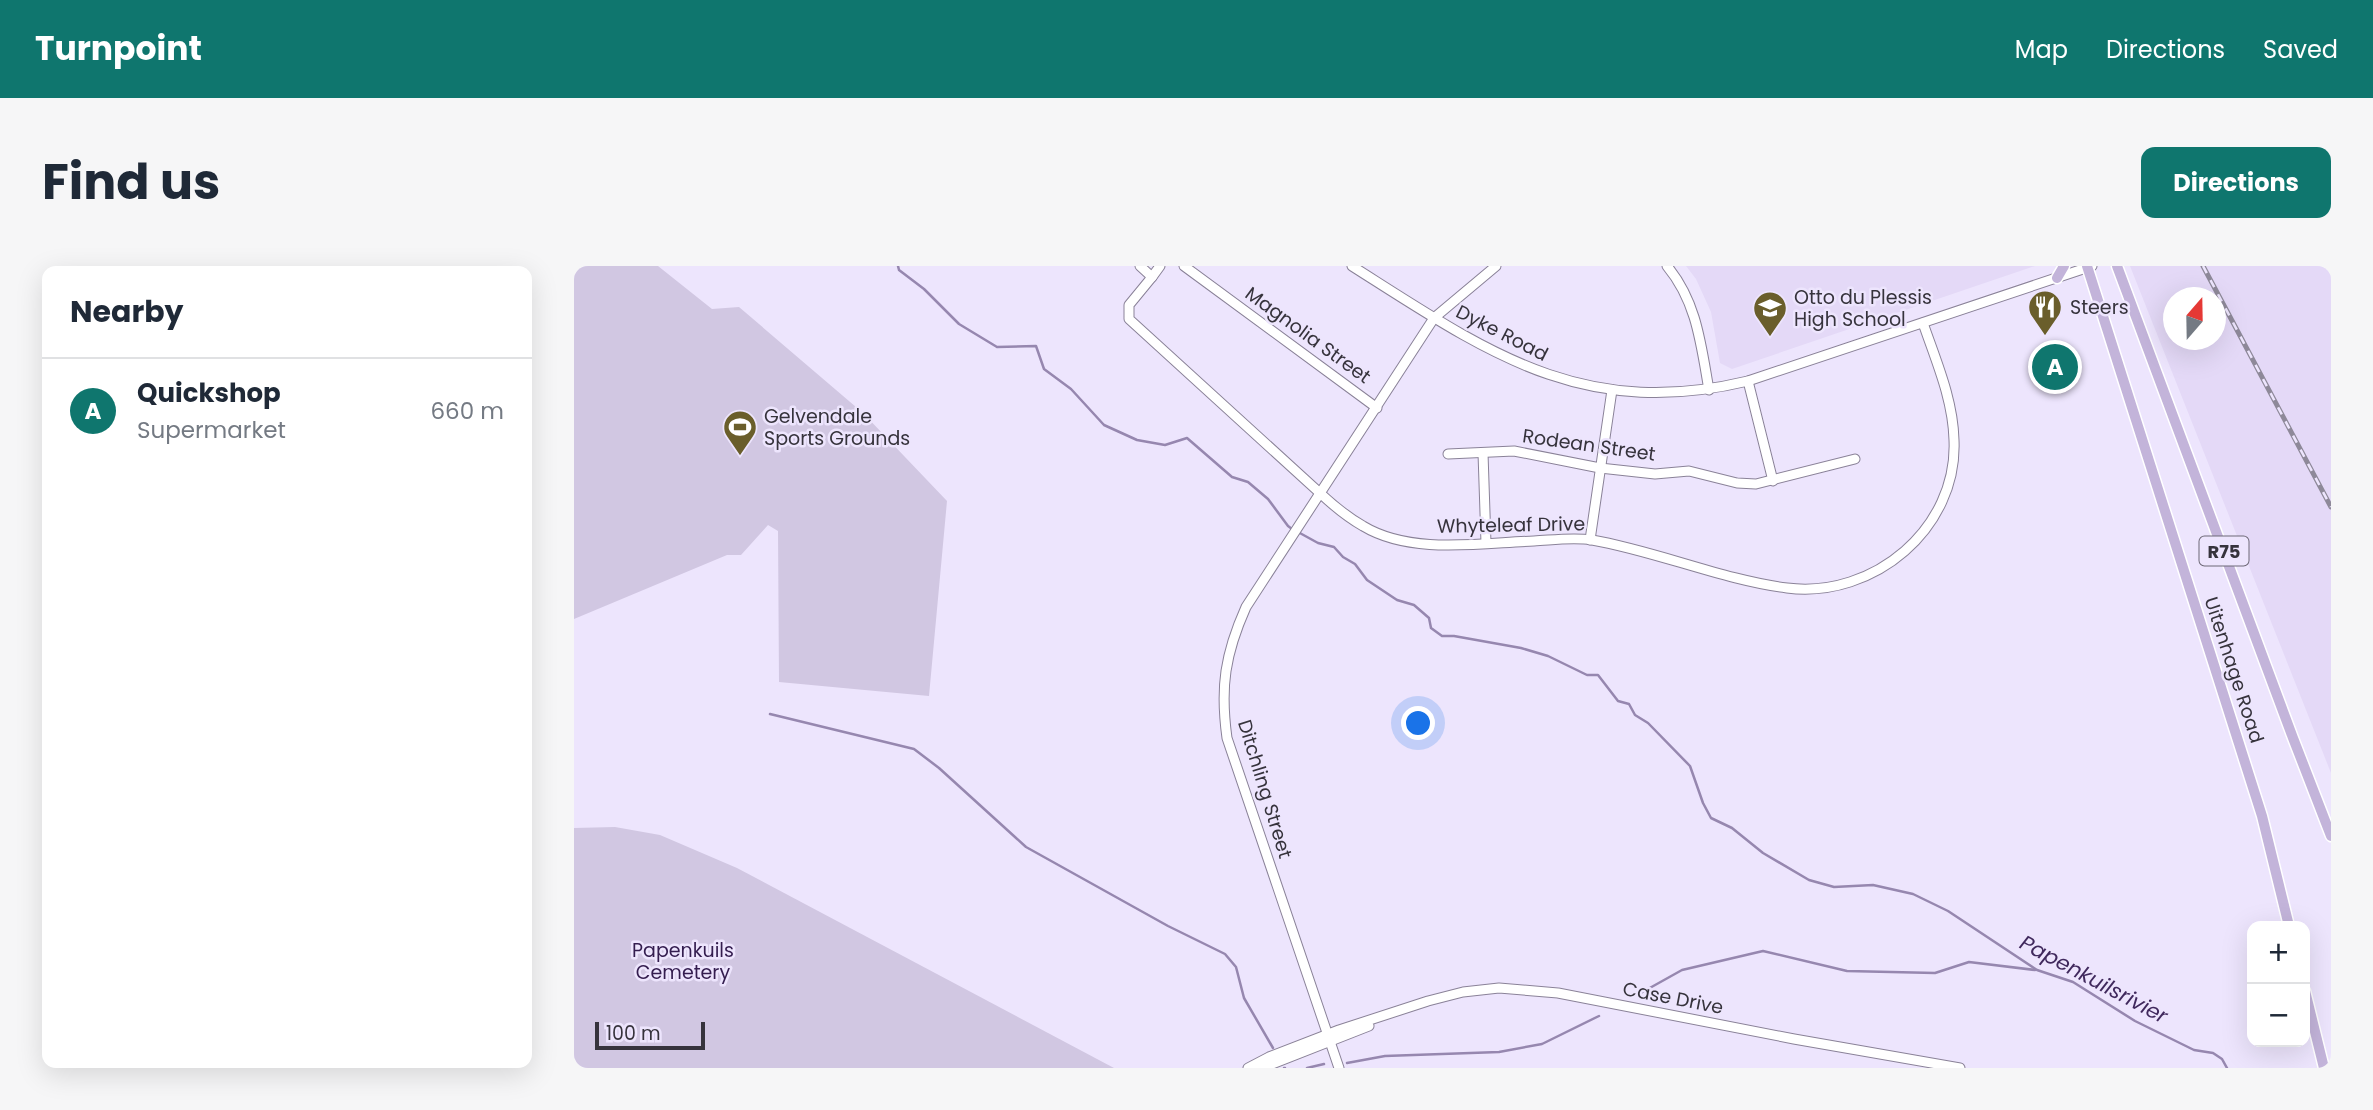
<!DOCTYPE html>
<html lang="en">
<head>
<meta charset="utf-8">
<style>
  :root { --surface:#fff; --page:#f6f6f7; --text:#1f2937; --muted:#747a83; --line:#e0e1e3; --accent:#0f766e }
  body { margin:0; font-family:Poppins,sans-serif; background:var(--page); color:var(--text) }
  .controls { position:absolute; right:21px; bottom:21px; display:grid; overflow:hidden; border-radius:14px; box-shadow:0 7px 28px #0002 }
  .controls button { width:63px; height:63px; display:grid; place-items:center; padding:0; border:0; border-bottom:2px solid var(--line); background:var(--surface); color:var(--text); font:35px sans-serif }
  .compass { position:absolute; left:1589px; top:21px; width:63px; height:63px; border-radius:50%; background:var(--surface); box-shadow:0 7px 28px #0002; rotate:20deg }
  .scale { position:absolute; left:21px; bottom:18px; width:110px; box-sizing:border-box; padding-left:7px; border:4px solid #36333c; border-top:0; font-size:19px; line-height:24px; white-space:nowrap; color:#36333c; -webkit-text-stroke:5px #ede5fd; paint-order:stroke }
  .you { position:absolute; left:845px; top:458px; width:24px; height:24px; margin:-18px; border:5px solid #fff; border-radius:50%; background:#1a73e8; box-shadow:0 0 0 10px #1a73e833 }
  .badge { display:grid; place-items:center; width:46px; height:46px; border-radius:50%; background:var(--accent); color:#fff; font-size:23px; font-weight:700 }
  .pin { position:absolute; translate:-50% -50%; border:4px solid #fff; box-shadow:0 2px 7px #0006 }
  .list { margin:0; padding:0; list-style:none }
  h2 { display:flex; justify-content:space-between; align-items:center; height:91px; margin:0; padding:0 28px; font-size:30px }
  h2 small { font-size:23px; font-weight:400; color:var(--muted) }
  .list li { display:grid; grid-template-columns:46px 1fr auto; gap:21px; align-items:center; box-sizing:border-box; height:105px; padding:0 28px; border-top:2px solid var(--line) }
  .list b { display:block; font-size:26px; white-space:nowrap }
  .list p { margin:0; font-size:23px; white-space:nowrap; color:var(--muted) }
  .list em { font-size:23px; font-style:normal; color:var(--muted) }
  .map { position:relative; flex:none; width:1757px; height:802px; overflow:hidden; border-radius:14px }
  header { display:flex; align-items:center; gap:42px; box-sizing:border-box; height:98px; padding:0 35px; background:var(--accent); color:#fff }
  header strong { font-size:33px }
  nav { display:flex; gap:38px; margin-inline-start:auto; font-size:24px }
  .intro { display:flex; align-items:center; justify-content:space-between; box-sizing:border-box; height:168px; padding:0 42px }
  h1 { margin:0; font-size:49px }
  .button { padding:18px 32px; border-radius:14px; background:var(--accent); color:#fff; font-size:24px; font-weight:700 }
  main { display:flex; gap:42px; padding:0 42px }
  aside { flex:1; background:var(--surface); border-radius:14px; box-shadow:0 7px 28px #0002 }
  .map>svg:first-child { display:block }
  .built { fill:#e4d9f7; fill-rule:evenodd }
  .green { fill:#d1c7e2 }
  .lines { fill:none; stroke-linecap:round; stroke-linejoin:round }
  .stream { stroke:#9687af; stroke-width:2.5 }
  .minor-casing { stroke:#8a8298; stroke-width:11 }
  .major-casing { stroke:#fff; stroke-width:13 }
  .minor { stroke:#fff; stroke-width:9 }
  .major { stroke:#c3b4da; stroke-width:10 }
  .rail-casing { stroke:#8e8999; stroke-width:5 }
  .rail { stroke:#ede5fd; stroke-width:2.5; stroke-dasharray:8; stroke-linecap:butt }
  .labels { text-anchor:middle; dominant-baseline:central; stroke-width:5; stroke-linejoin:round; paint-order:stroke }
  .shield { fill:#ede5fd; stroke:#6d6876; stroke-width:2 }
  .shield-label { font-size:18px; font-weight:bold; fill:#36333c }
  .poi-label { font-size:19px; fill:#36333c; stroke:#ede5fd; text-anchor:start }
  .street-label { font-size:19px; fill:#36333c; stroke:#ede5fd }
  .park-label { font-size:19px; fill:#341d4f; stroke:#ede5fd }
  .water-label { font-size:21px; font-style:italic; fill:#40295d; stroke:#ede5fd }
</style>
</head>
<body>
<header>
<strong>Turnpoint</strong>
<nav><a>Map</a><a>Directions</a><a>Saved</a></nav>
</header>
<div class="intro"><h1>Find us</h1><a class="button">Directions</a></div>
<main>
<aside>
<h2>Nearby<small></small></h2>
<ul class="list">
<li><span class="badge">A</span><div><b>Quickshop</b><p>Supermarket</p></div><em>660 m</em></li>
</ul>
</aside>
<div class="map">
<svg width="1757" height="802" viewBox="0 0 1757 802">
  <rect width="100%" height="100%" fill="#ede5fd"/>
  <g class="built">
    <path d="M1112 0H1461L1158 103 1146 97 1137 46 1122 13Z"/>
    <path d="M1556 0H1757V507ZM1600 32H1642V74H1600Z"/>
  </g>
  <g class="green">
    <path d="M0 0H84L138 43 165 41 289 147 373 235 355 430 205 416 204 265 194 259 167 289H153L0 353Z"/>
    <path d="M41 561 86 569 163 602 540 802H0V562Z"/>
  </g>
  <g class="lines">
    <g class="stream">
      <path d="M324 0 325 4 350 23 385 58 423 81 462 80 470 103 497 123 530 159 563 174 591 179 613 172 658 211 674 216 694 233 714 260 718 263"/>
      <path d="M724 266 744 277 760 281 769 291 781 298 793 314 823 334 840 339 855 352 857 362 868 370H880L947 382 974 390 1013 409H1024L1044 435 1055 438 1061 449 1074 457 1116 500 1129 537 1137 552 1158 562 1189 587 1235 614 1260 621 1299 619 1339 628 1374 645 1463 704 1499 716 1561 755 1620 784 1639 787 1648 793 1653 802"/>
      <path d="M196 448 340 483 365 502 452 581 594 660 651 688 662 701 670 732 699 782"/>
      <path d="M1065 728 1108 704 1189 685 1273 705 1361 707 1395 696 1461 704"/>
      <path d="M773 797 811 790 925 786 968 778 1025 750"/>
      <path d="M710 802H711"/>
      <path d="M733 802 750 798"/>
    </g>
    <g class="minor-casing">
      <g id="minor">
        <path d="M566 0 578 11 555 39V53L747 228C760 240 773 251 789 260 837 289 906 277 960 275 979 274 999 271 1018 274 1082 285 1149 314 1213 322 1300 333 1384 262 1380 174 1379 133 1362 95 1349 57"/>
        <path d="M610 0 803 142"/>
        <path d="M778 0C912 85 1007 155 1174 115L1518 0"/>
        <path d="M1093 0C1123 36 1127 79 1135 124"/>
        <path d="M578 11 586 0"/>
        <path d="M1174 115 1199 215"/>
        <path d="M909 187 912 277"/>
        <path d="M874 188 940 185 1026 202 1081 208 1115 205 1163 217 1182 218 1281 193"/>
        <path d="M1016 274 1038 124"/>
        <path d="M674 802 695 791 765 764 854 735 889 726 925 722 984 727 1220 773 1386 802"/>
        <path d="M688 802 795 760"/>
        <path d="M765 802 653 472C646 421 651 388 672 341L860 52 922 0"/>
      </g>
    </g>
    <g class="major-casing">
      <g id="major">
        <path d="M1513 0 1688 550 1715 660"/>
        <path d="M1543 0 1719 472 1757 570"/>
        <path d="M1483 12 1490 0"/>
        <path d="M1731 725 1750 802"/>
      </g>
    </g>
    <use href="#minor" class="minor"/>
    <use href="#major" class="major"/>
    <g class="rail-casing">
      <path id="rail" d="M1629 0 1757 241"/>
    </g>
    <use href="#rail" class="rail"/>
  </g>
  <defs>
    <g id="restaurant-pin" transform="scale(1.75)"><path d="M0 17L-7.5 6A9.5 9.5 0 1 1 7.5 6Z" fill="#6a5e2b" stroke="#ede5fd"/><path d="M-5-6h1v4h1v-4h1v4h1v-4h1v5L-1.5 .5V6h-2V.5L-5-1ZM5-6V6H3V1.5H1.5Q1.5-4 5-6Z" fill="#fff"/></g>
    <g id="school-pin" transform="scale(1.75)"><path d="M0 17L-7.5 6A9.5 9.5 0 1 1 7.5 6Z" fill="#6a5e2b" stroke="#ede5fd"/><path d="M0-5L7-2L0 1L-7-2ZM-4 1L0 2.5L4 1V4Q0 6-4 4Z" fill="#fff"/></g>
    <g id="stadium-pin" transform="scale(1.75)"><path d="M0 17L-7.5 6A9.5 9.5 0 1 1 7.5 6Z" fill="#6a5e2b" stroke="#ede5fd"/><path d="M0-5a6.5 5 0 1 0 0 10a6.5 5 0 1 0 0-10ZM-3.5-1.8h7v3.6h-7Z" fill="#fff"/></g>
  </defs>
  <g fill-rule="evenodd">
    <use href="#restaurant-pin" x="1471" y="41"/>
    <use href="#school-pin" x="1196" y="42"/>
    <use href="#stadium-pin" x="166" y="161"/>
  </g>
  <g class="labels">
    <rect class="shield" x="1625.5" y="270.5" width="49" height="29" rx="5"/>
    <g class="shield-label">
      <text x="1650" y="285">R75</text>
    </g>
    <g class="poi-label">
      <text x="1220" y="31">Otto du Plessis<tspan x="1220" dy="22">High School</tspan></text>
      <text x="1496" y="41">Steers</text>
      <text x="190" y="150">Gelvendale<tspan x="190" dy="22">Sports Grounds</tspan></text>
    </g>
    <g class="street-label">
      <text transform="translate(928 67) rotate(27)">Dyke Road</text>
      <text transform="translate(734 69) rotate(36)">Magnolia Street</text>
      <text transform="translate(1015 179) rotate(8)">Rodean Street</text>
      <text transform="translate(937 259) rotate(-1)">Whyteleaf Drive</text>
      <text transform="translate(1660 404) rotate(72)">Uitenhage Road</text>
      <text transform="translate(691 523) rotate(73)">Ditchling Street</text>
      <text transform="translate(1099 732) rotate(11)">Case Drive</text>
    </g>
    <g class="park-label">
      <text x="109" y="684">Papenkuils<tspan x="109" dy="22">Cemetery</tspan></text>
    </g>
    <g class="water-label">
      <text transform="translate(1520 713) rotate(28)">Papenkuilsrivier</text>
    </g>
  </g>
</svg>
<div class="controls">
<button>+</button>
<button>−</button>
</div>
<svg class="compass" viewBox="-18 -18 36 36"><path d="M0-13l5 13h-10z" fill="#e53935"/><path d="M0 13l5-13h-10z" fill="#747a83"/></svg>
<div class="scale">100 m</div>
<div class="you"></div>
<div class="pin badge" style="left:1481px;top:101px">A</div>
</div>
</main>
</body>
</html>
